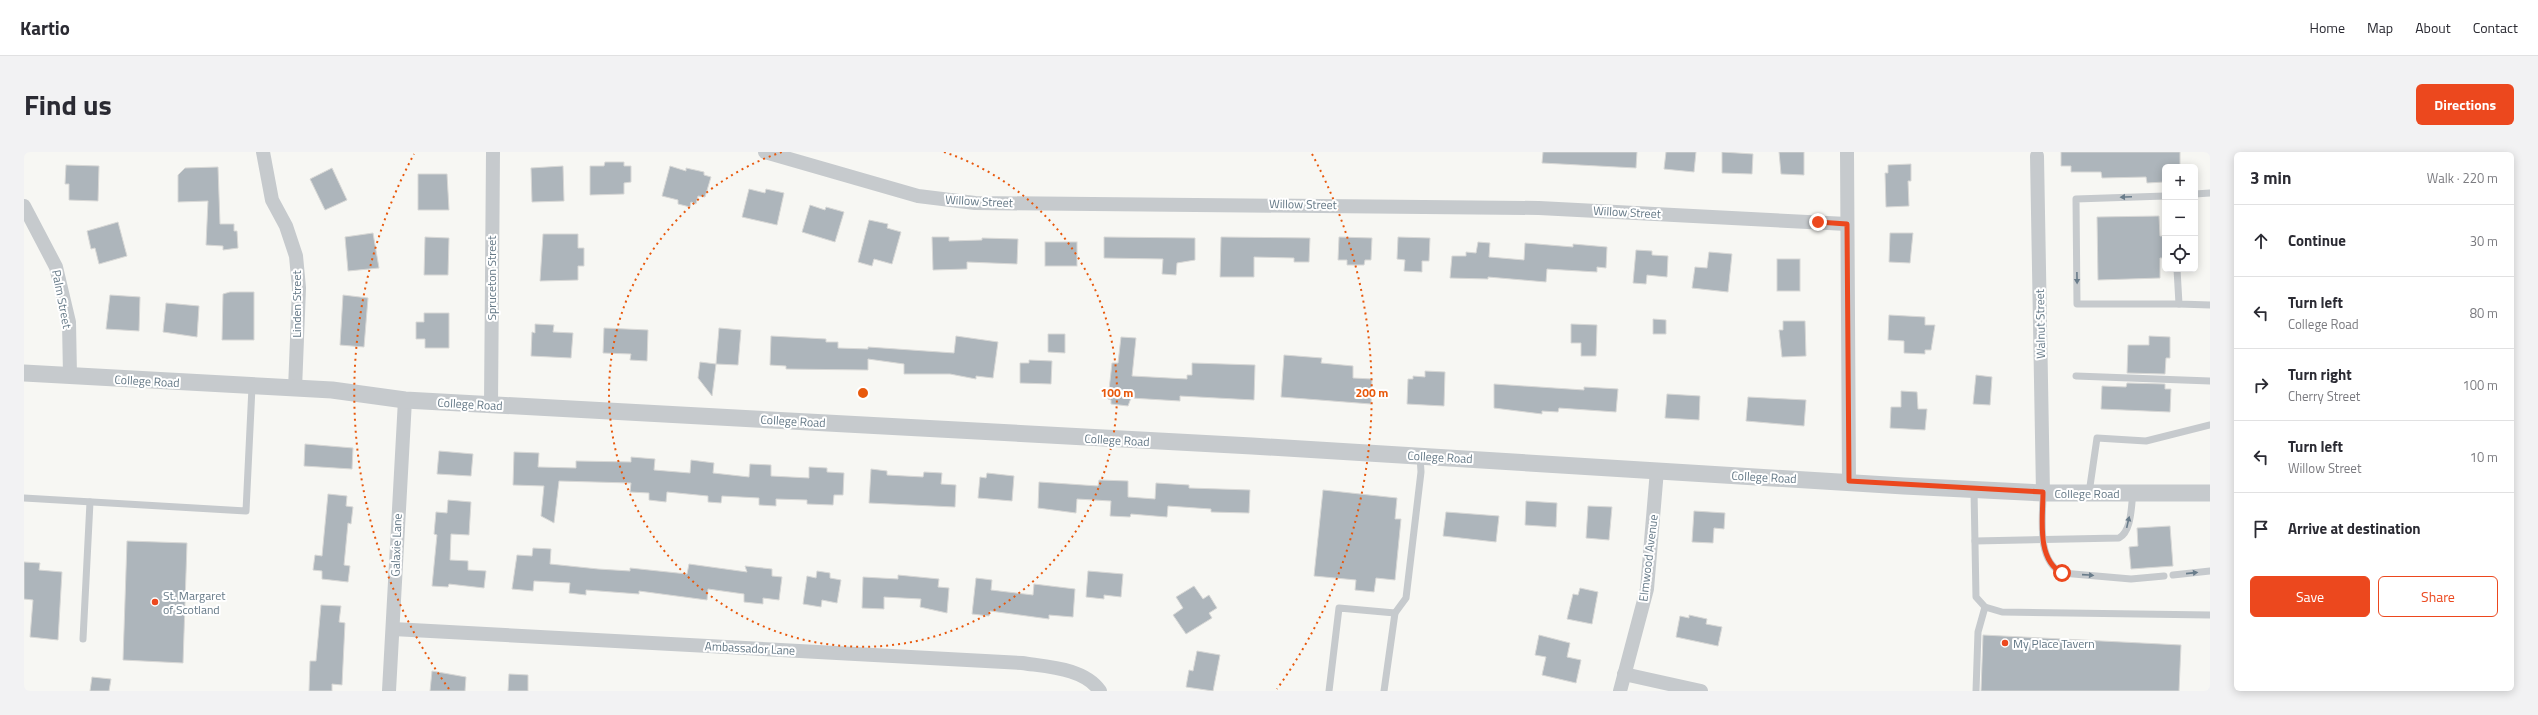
<!DOCTYPE html>
<html lang="en">
<head>
<meta charset="utf-8">
<style>
  :root { --surface:#fff; --page:#f2f2f3; --text:#2b2b33; --muted:#7c7c81; --line:#e1e1e2; --accent:#ec481e }
  body { margin:0; font-family:"Titillium Web",sans-serif; background:var(--page); color:var(--text) }
  .controls { position:absolute; right:12px; top:12px; display:grid; overflow:hidden; border-radius:6px; box-shadow:0 2px 10px #0003 }
  .controls button { width:36px; height:36px; display:grid; place-items:center; padding:0; border:0; border-bottom:1px solid var(--line); background:var(--surface); color:var(--text); font:20px sans-serif }
  .stop { position:absolute; width:12px; height:12px; margin:-9px; border:3px solid #ec481e; border-radius:50%; background:#fff }
  .stop.end { background:#ec481e; border-color:#fff; box-shadow:0 1px 4px #0008 }
  .list { margin:0; padding:0; list-style:none }
  h2 { display:flex; justify-content:space-between; align-items:center; height:52px; margin:0; padding:0 16px; font-size:17px }
  h2 small { font-size:13px; font-weight:400; color:var(--muted) }
  .list li { display:grid; grid-template-columns:26px 1fr auto; gap:12px; align-items:center; box-sizing:border-box; height:72px; padding:0 16px; border-top:1px solid var(--line) }
  .list b { display:block; font-size:15px; white-space:nowrap }
  .list p { margin:0; font-size:13px; white-space:nowrap; color:var(--muted) }
  .list em { font-size:13px; font-style:normal; color:var(--muted) }
  .actions { display:flex; gap:8px; padding:12px 16px }
  .actions a { flex:1; padding:9px 0; border:1px solid var(--accent); border-radius:6px; text-align:center; font-size:14px; color:var(--accent) }
  .actions .main { background:var(--accent); color:#fff }
  .icon { flex:none; width:22px; height:22px; fill:none; stroke:currentColor; stroke-width:2; stroke-linecap:round; stroke-linejoin:round }
  .map { position:relative; flex:none; width:2186px; height:539px; overflow:hidden; border-radius:6px }
  header { display:flex; align-items:center; gap:24px; box-sizing:border-box; height:56px; padding:0 20px; background:var(--surface); border-bottom:1px solid var(--line) }
  header strong { font-size:19px }
  nav { display:flex; gap:22px; margin-inline-start:auto; font-size:14px }
  .intro { display:flex; align-items:center; justify-content:space-between; box-sizing:border-box; height:96px; padding:0 24px }
  h1 { margin:0; font-size:28px }
  .button { padding:10px 18px; border-radius:6px; background:var(--accent); color:#fff; font-size:14px; font-weight:700 }
  main { display:flex; gap:24px; padding:0 24px }
  aside { flex:1; background:var(--surface); border-radius:6px; box-shadow:0 2px 10px #0003 }
  .map>svg:first-child { display:block }
  .building { fill:#adb5bb; stroke:#d8d8d6 }
  .lines { fill:none; stroke-linecap:round; stroke-linejoin:round }
  .service { stroke:#c6cacd; stroke-width:7 }
  .minor { stroke:#c6cacd; stroke-width:14 }
  .tertiary { stroke:#c6cacd; stroke-width:17 }
  .oneway { fill:#697c8a }
  .route { stroke:#ec481e; stroke-width:5 }
  .ring { fill:none; stroke:#e8590c; stroke-width:2; stroke-dasharray:2 4 }
  .poi-dot { fill:#ec481e; stroke:#fff; stroke-width:1.5 }
  .labels { text-anchor:middle; dominant-baseline:central; stroke-width:4; stroke-linejoin:round; paint-order:stroke }
  .street-label { font-size:12px; fill:#647886; stroke:#fff }
  .poi-label { font-size:12px; fill:#647886; stroke:#fff; text-anchor:start }
  .centre { fill:#e8590c; stroke:#fff; stroke-width:2 }
  .ring-label { font-size:12px; text-anchor:middle; font-weight:bold; fill:#e8590c; stroke:#fff; stroke-width:4; stroke-linejoin:round; paint-order:stroke }
</style>
</head>
<body>
<header>
<strong>Kartio</strong>
<nav><a>Home</a><a>Map</a><a>About</a><a>Contact</a></nav>
</header>
<div class="intro"><h1>Find us</h1><a class="button">Directions</a></div>
<main>
<div class="map">
<svg width="2186" height="539" viewBox="0 0 2186 539">
  <rect width="100%" height="100%" fill="#f7f7f3"/>
  <g class="building">
    <path d="M1519 0H1613L1612 16 1518 11Z"/>
    <path d="M1642 0H1672L1670 20 1640 17Z"/>
    <path d="M1698 0 1729 2 1728 22 1698 21Z"/>
    <path d="M1755 0H1780V23L1757 22Z"/>
    <path d="M2037 0H2156V15H2141V30L2123 31 2122 25 2078 26 2077 20H2047V14H2037Z"/>
    <path d="M581 10H600V14H607V30L600 31V42L566 43V14H580Z"/>
    <path d="M1887 12V29H1884L1885 54 1862 55 1861 21H1864V13Z"/>
    <path d="M42 13 75 14 74 49 45 48V32H41Z"/>
    <path d="M539 14 540 49 508 50 507 16Z"/>
    <path d="M646 14 662 19V16L680 20V23L687 25 681 45 674 44 672 52 667 50 666 55 654 52V48L638 44Z"/>
    <path d="M194 15 196 72H210V79H213L214 96 199 98V94L182 93 184 49 154 50V23L161 16Z"/>
    <path d="M308 16 323 48 301 58 286 27Z"/>
    <path d="M394 22H423L425 58H394Z"/>
    <path d="M725 37 741 41 742 37 760 41 753 73 718 65Z"/>
    <path d="M786 53 801 58 802 55 820 60 811 90 778 80Z"/>
    <path d="M2135 64 2136 84H2140L2141 106H2136V126L2074 128 2073 65Z"/>
    <path d="M845 68 864 72 863 76 877 80 868 112 850 107 848 114 834 110Z"/>
    <path d="M94 70 103 104 75 112 71 96 67 97 63 79Z"/>
    <path d="M349 81 355 116 324 119 321 85Z"/>
    <path d="M1866 81H1889L1886 111 1865 110Z"/>
    <path d="M519 82H554V96H560V114H554V128L516 129Z"/>
    <path d="M401 85 425 86 424 123H400Z"/>
    <path d="M908 85H925V89L958 88V86L994 87 993 112 943 110V117L909 118Z"/>
    <path d="M1080 85 1171 86V108L1153 111 1152 123 1138 122 1139 107 1080 106Z"/>
    <path d="M1197 85 1286 86 1285 110H1270V106L1230 105V125H1196Z"/>
    <path d="M1315 85 1348 86 1347 108H1341L1340 113H1323V108H1314Z"/>
    <path d="M1374 85 1406 86 1405 109H1398V120L1380 119 1381 108 1373 107Z"/>
    <rect x="1021" y="90" width="32" height="24"/>
    <path d="M1454 90 1466 91 1465 105 1500 108 1501 91 1549 95V92L1583 95 1582 116 1573 115V120L1523 117 1522 130 1464 125V127L1426 126 1428 104H1442V100L1452 101Z"/>
    <path d="M1612 98 1628 99V103L1644 104 1643 125 1623 123 1622 132 1609 131Z"/>
    <path d="M1685 100 1708 102 1704 140 1668 136 1671 115 1683 116Z"/>
    <rect x="1753" y="107" width="23" height="32"/>
    <path d="M206 140H230V188H198L199 142Z"/>
    <path d="M86 143 116 145 115 179 82 177Z"/>
    <path d="M319 143 344 146 340 195 316 193Z"/>
    <path d="M142 151 175 154 173 185 139 180Z"/>
    <path d="M400 161H425V196H401V187H392V170H400Z"/>
    <path d="M1865 163 1901 165V173H1911L1907 198H1901V202L1880 201V189L1864 188Z"/>
    <path d="M1629 167 1642 168V182H1629Z"/>
    <path d="M1759 169H1781L1782 204 1758 205 1755 178H1759Z"/>
    <path d="M511 172 530 173 529 180 549 181 547 206 507 204 508 180 511 181Z"/>
    <path d="M1547 172 1573 173 1572 204H1557V191H1547Z"/>
    <path d="M580 176 624 178 623 209 606 208 607 202 579 201Z"/>
    <path d="M695 176 717 178 714 213 692 212Z"/>
    <path d="M1024 182H1041V201L1024 200Z"/>
    <path d="M747 184 802 187V190H814V196L844 197V195L930 201 932 184 974 190 969 226 952 224V227L926 222H880V212L844 207V218L762 217V214L746 213Z"/>
    <path d="M2125 184 2146 185V206H2142L2141 222 2103 221 2104 193H2125Z"/>
    <path d="M1097 185 1112 186 1108 224 1163 227V223H1168V211L1231 213 1230 248 1156 244V249L1107 246 1104 254 1087 252V248L1084 247 1088 211H1094Z"/>
    <path d="M1260 203 1298 206 1297 211 1329 214V226L1348 227 1347 252 1257 245Z"/>
    <path d="M1005 208 1028 209 1027 232 996 231V211H1005Z"/>
    <path d="M676 210 692 212 688 244 674 226Z"/>
    <path d="M1401 219 1421 220 1420 254 1383 252 1384 227H1389V224L1401 225Z"/>
    <path d="M1952 223 1968 225 1966 253 1949 252Z"/>
    <path d="M2103 231 2141 232V237H2147L2146 260 2077 257 2078 234 2102 235Z"/>
    <path d="M1470 232 1560 238V235L1594 237 1592 260 1535 256 1534 260 1518 259V262L1470 256Z"/>
    <path d="M1877 239 1893 240 1894 257H1903L1901 278 1866 276 1867 255H1877Z"/>
    <path d="M1643 242 1676 244 1675 268 1641 266Z"/>
    <path d="M1724 245 1782 248 1780 274 1722 269Z"/>
    <path d="M281 292 329 296 328 317 280 314Z"/>
    <path d="M415 299 449 302 447 324 413 322Z"/>
    <path d="M490 300 515 301 514 315 552 316V309L607 310V305L631 307 630 318 666 321 667 308 690 311 689 321 725 325 726 312 747 313V324L785 326V315L803 316V320L820 321 819 343H810L809 353 783 352V348L752 347V354L735 353V346L698 344 697 351 684 350V344L643 340 642 350 625 348V341L606 340 607 331 535 329 530 371 517 364 520 334 489 333Z"/>
    <path d="M847 317 863 319V323L899 325 900 320 918 321 917 332 932 333 931 355 845 351Z"/>
    <path d="M963 321 990 324 988 349 954 346 956 325 962 326Z"/>
    <path d="M1075 328 1104 329V345L1131 347 1132 331 1165 333V336L1226 338 1225 361 1187 360V357L1144 354 1143 365 1107 362 1106 365 1086 364 1087 349 1053 347 1052 361 1014 356 1015 330 1074 334Z"/>
    <path d="M1299 338 1373 346 1371 367H1377L1371 428 1352 426 1350 440 1331 438 1332 428 1290 424Z"/>
    <path d="M304 342 323 344 322 354 329 355 327 372 324 371 320 413 326 414 324 430 298 427V419L289 418 291 403 298 404Z"/>
    <path d="M424 348 447 350 445 383 427 382 426 408 444 409V418L462 419 460 436 425 432 424 435 408 434 413 383 410 382 412 360 423 361Z"/>
    <path d="M1502 349 1533 351 1532 375 1501 373Z"/>
    <path d="M1564 354 1588 355 1585 388 1562 386Z"/>
    <path d="M1670 359 1701 361 1700 377 1690 376 1689 391 1668 390Z"/>
    <path d="M1422 360 1475 364 1472 390 1419 384Z"/>
    <path d="M2146 374 2149 414 2107 417 2105 395 2114 394 2113 376Z"/>
    <path d="M103 389 163 391 159 511 99 508Z"/>
    <path d="M509 396 527 397 526 412 574 417 606 419V416L663 422 665 412 723 420 721 414 748 417V424L758 425 755 448 739 446V452L720 450V442L684 437 683 448 615 439V442L562 438V443L545 441 546 431 510 429 509 439 488 437 493 403 508 404Z"/>
    <path d="M0 410 16 411 15 418 38 420 34 488 6 485 9 448 0 447Z"/>
    <path d="M793 419 806 421V426L817 428 813 451 798 448 797 455 779 452 783 424 792 426Z"/>
    <path d="M1064 419 1099 422 1097 445 1080 443V447L1062 445Z"/>
    <path d="M874 423 915 427 914 435 925 436 923 461 896 455 897 447 860 445V457L838 456 839 425 874 427Z"/>
    <path d="M952 426 968 428 967 438 1009 443 1010 432 1051 437 1049 465 1025 463V467L966 459 965 464 948 462Z"/>
    <path d="M1170 434 1179 447 1185 443 1193 456 1185 461 1188 466 1162 482 1149 463 1159 456 1152 445Z"/>
    <path d="M1556 436 1574 440 1568 472 1543 467 1549 442 1554 443Z"/>
    <path d="M297 453 317 454 315 470 321 471 318 533 308 532V539H285L286 509H292Z"/>
    <path d="M1665 463 1683 467 1682 472 1698 475 1694 494 1652 485 1656 464 1665 466Z"/>
    <path d="M1515 483 1546 491 1543 505 1557 508 1552 531 1518 523 1522 505 1511 503Z"/>
    <path d="M1959 483 2157 493 2155 539H1957Z"/>
    <path d="M1173 499 1196 503 1189 539 1162 535 1165 518 1169 519Z"/>
    <path d="M408 519 442 525 441 539H406Z"/>
    <path d="M485 522 504 523V539H484Z"/>
    <path d="M68 525 87 527 85 539H66Z"/>
  </g>
  <g class="lines">
    <g class="service">
      <path d="M2171 42 2186 41"/>
      <path d="M2141 44 2052 47 2053 152H2155"/>
      <path d="M2153 117 2155 152 2186 153"/>
      <path d="M2052 224 2186 229"/>
      <path d="M1950 338 1952 445 1961 455 1978 460 2186 463"/>
      <path d="M2019 341C2019 366 2012 408 2038 421L2107 427 2140 424"/>
      <path d="M2065 341 2073 286 2122 289 2186 273"/>
      <path d="M0 346 222 359 228 235"/>
      <path d="M1951 389 2095 386C2108 379 2107 354 2109 341"/>
      <path d="M2149 423 2186 419"/>
      <path d="M59 487 66 350"/>
      <path d="M1305 539 1315 456 1371 461"/>
      <path d="M1360 539 1371 461 1382 446 1397 320 1396 304"/>
      <path d="M1952 539 1954 480 1961 455"/>
    </g>
    <g class="minor">
      <path d="M239 0 248 48 262 74 272 104 275 136 271 237"/>
      <path d="M741 0 894 44 951 51 1515 56 1823 72"/>
      <path d="M1823 0 1825 329"/>
      <path d="M2013 4 2019 341"/>
      <path d="M0 54 32 115 45 170 46 224"/>
      <path d="M467 253 469 0"/>
      <path d="M369 477 998 511C1024 515 1060 516 1076 539"/>
      <path d="M1600 522 1677 539"/>
      <path d="M365 539 381 248"/>
      <path d="M1596 539 1623 437 1633 318"/>
    </g>
    <path class="tertiary" d="M0 221 308 238 381 248 1228 294 1880 334 2019 341H2186"/>
  </g>
  <defs><path id="oneway-solid" d="M-6-.8H1V-3.2L6.5 0L1 3.2V.8H-6Z"/></defs>
  <g class="oneway">
    <use href="#oneway-solid" transform="translate(2102 45) rotate(178)"/>
    <use href="#oneway-solid" transform="translate(2053 126) rotate(89)"/>
    <use href="#oneway-solid" transform="translate(2104 370) rotate(-77)"/>
    <use href="#oneway-solid" transform="translate(2168 421) rotate(-6)"/>
    <use href="#oneway-solid" transform="translate(2064 423) rotate(4)"/>
  </g>
  <g class="lines">
    <path class="route" d="M1794 70 1823 72 1825 329 2019 340C2019 366 2012 407 2038 421"/>
  </g>
  <g class="ring">
    <path d="M920 0A254 254 0 1 1 758 0"/>
    <path d="M425 537A509 509 0 0 1 390 2M1288 2A509 509 0 0 1 1253 537"/>
  </g>
  <g class="poi-dot">
    <circle cx="131" cy="450" r="4"/>
    <circle cx="1981" cy="491" r="4"/>
  </g>
  <g class="labels">
    <g class="street-label">
      <text transform="translate(955 49) rotate(3)">Willow Street</text>
      <text transform="translate(1279 52) rotate(1)">Willow Street</text>
      <text transform="translate(1603 60) rotate(3)">Willow Street</text>
      <text transform="translate(467 126) rotate(-90)">Spruceton Street</text>
      <text transform="translate(38 147) rotate(79)">Palm Street</text>
      <text transform="translate(272 152) rotate(-90)">Linden Street</text>
      <text transform="translate(2016 172) rotate(-91)">Walnut Street</text>
      <text transform="translate(123 229) rotate(3)">College Road</text>
      <text transform="translate(446 252) rotate(3)">College Road</text>
      <text transform="translate(769 269) rotate(3)">College Road</text>
      <text transform="translate(1093 288) rotate(3)">College Road</text>
      <text transform="translate(1416 305) rotate(3)">College Road</text>
      <text transform="translate(1740 325) rotate(3)">College Road</text>
      <text x="2063" y="341">College Road</text>
      <text transform="translate(372 393) rotate(-88)">Galaxie Lane</text>
      <text transform="translate(1624 406) rotate(-83)">Elmwood Avenue</text>
      <text transform="translate(726 496) rotate(3)">Ambassador Lane</text>
    </g>
    <g class="poi-label">
      <text x="139" y="443">St. Margaret<tspan x="139" dy="14">of Scotland</tspan></text>
      <text x="1989" y="491">My Place Tavern</text>
    </g>
  </g>
  <circle cx="839" cy="241" r="6" class="centre"/>
  <g class="ring-label">
    <text x="1093" y="245">100 m</text>
    <text x="1348" y="245">200 m</text>
  </g>
</svg>
<div class="controls">
<button>+</button>
<button>−</button>
<button><svg class="icon" aria-label="locate" viewBox="0 0 24 24"><circle cx="12" cy="12" r="6"/><path d="M12 2v4M12 18v4M2 12h4M18 12h4"/></svg></button>
</div>
<div class="stop" style="left:2038px;top:421px"></div>
<div class="stop end" style="left:1794px;top:70px"></div>
</div>
<aside>
<h2>3 min<small>Walk · 220 m</small></h2>
<ul class="list">
<li><svg class="icon" aria-label="ahead" viewBox="0 0 24 24"><path d="M12 20V5M6 11l6-6 6 6"/></svg><div><b>Continue</b></div><em>30 m</em></li>
<li><svg class="icon" aria-label="left" viewBox="0 0 24 24"><path d="M17 20v-9H6M10 6l-5 5 5 5"/></svg><div><b>Turn left</b><p>College Road</p></div><em>80 m</em></li>
<li><svg class="icon" aria-label="right" viewBox="0 0 24 24"><path d="M7 20v-9h11M14 6l5 5-5 5"/></svg><div><b>Turn right</b><p>Cherry Street</p></div><em>100 m</em></li>
<li><svg class="icon" aria-label="left" viewBox="0 0 24 24"><path d="M17 20v-9H6M10 6l-5 5 5 5"/></svg><div><b>Turn left</b><p>Willow Street</p></div><em>10 m</em></li>
<li><svg class="icon" aria-label="arrive" viewBox="0 0 24 24"><path d="M6 21V4h12l-3 4 3 4H6"/></svg><div><b>Arrive at destination</b></div></li>
</ul>
<div class="actions"><a class="main">Save</a><a>Share</a></div>
</aside>
</main>
</body>
</html>
